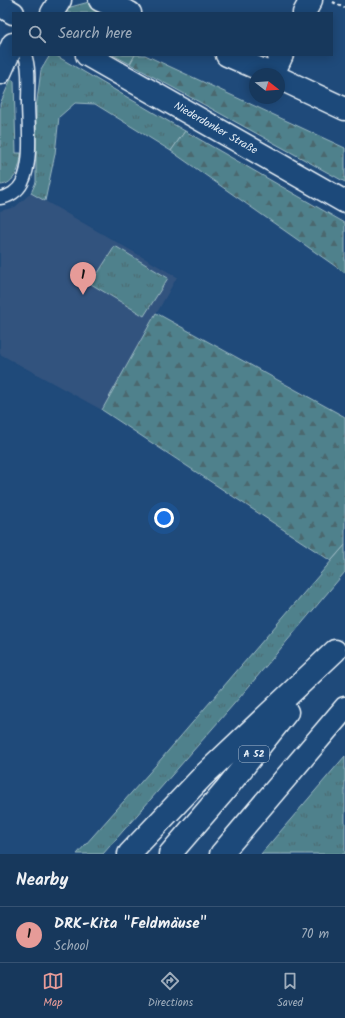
<!DOCTYPE html>
<html lang="en">
<head>
<meta charset="utf-8">
<style>
  :root { --surface:#17385c; --page:#244365; --text:#f1f3f6; --muted:#9eacbb; --line:#365272; --accent:#e69b98 }
  body { margin:0; font-family:Kalam,sans-serif; background:var(--page); color:var(--text) }
  .compass { position:absolute; left:249px; top:68px; width:36px; height:36px; border-radius:50%; background:var(--surface); box-shadow:0 2px 10px #0003; rotate:107deg }
  .you { position:absolute; left:164px; top:518px; width:14px; height:14px; margin:-10px; border:3px solid #fff; border-radius:50%; background:#1a73e8; box-shadow:0 0 0 6px #1a73e833 }
  .badge { display:grid; place-items:center; width:26px; height:26px; border-radius:50%; background:var(--accent); color:#111; font-size:13px; font-weight:700 }
  .pin { position:absolute; translate:-50% -33px; filter:drop-shadow(0 1px 2px #0008) }
  .pin::after { content:''; position:absolute; top:21px; width:14px; height:12px; background:inherit; clip-path:polygon(0 0,100% 0,50% 100%) }
  .list { margin:0; padding:0; list-style:none }
  h2 { display:flex; justify-content:space-between; align-items:center; height:52px; margin:0; padding:0 16px; font-size:17px }
  h2 small { font-size:13px; font-weight:400; color:var(--muted) }
  .list li { display:grid; grid-template-columns:26px 1fr auto; gap:12px; align-items:center; box-sizing:border-box; height:56px; padding:0 16px; border-top:1px solid var(--line) }
  .list b { display:block; font-size:15px; white-space:nowrap }
  .list p { margin:0; font-size:13px; white-space:nowrap; color:var(--muted) }
  .list em { font-size:13px; font-style:normal; color:var(--muted) }
  .icon { flex:none; width:22px; height:22px; fill:none; stroke:currentColor; stroke-width:2; stroke-linecap:round; stroke-linejoin:round }
  .map { position:relative; flex:none; width:345px; height:854px; overflow:hidden }
  .search { position:absolute; background:var(--surface); box-shadow:0 2px 10px #0003; left:12px; right:12px; top:12px; height:44px; display:flex; align-items:center; gap:10px; box-sizing:border-box; padding:0 14px; border-radius:0px; color:var(--muted); font-size:15px }
  .sheet { height:108px; background:var(--surface) }
  nav { display:flex; justify-content:space-around; align-items:center; box-sizing:border-box; height:56px; border-top:1px solid var(--line); background:var(--surface); font-size:11px; color:var(--muted) }
  nav a { display:grid; justify-items:center; gap:2px }
  nav .on { color:var(--accent) }
  .map>svg:first-child { display:block }
  .built { fill:#33537e }
  .grass { fill:url(#grass-tufts); stroke:#9cb9c2 }
  .forest { fill:url(#forest-firs); stroke:#9cb9c2 }
  .lines { fill:none; stroke-linecap:round; stroke-linejoin:round }
  .lane-casing { stroke:#e8f1f8; stroke-width:15 }
  .street-casing { stroke:#e8f1f8; stroke-width:25 }
  .secondary-casing { stroke:#e8f1f8; stroke-width:25 }
  .highway-casing { stroke:#e8f1f8; stroke-width:25 }
  .path { stroke:#e8f1f8; stroke-width:2.5; stroke-dasharray:3 3; stroke-linecap:butt }
  .lane { stroke:#1f4a7a; stroke-width:12 }
  .street { stroke:#1f4a7a; stroke-width:22 }
  .secondary { stroke:#1f4a7a; stroke-width:22 }
  .highway { stroke:#1f4a7a; stroke-width:22 }
  .labels { text-anchor:middle; dominant-baseline:central; stroke-width:3.5; stroke-linejoin:round; paint-order:stroke }
  .shield { fill:#1f4a7a; stroke:#acbfd2; stroke-width:1 }
  .shield-label { font-size:10px; font-weight:bold; fill:#e8f1f8 }
  .street-label { font-size:11px; fill:#e8f1f8; stroke:#1f4a7a }
</style>
</head>
<body>
<div class="map">
<svg width="345" height="854" viewBox="0 0 345 854">
  <defs>
    <pattern id="grass-tufts" width="24" height="20" patternUnits="userSpaceOnUse"><rect width="24" height="20" fill="#4f818c"/><path d="M3 7l-1-3M5 7V3M7 7l1-3M15 17l-1-3M17 17v-4M19 17l1-3" fill="none" stroke="#4b676e"/></pattern>
    <pattern id="forest-firs" width="22" height="20" patternUnits="userSpaceOnUse"><rect width="22" height="20" fill="#4f818c"/><path d="M5 1l3.5 6h-7zM16 11l3.5 6h-7z" fill="#4b676e"/></pattern>
  </defs>
  <rect width="100%" height="100%" fill="#1f4a7a"/>
  <filter id="ink" filterUnits="userSpaceOnUse"><feTurbulence type="fractalNoise" baseFrequency=".025" numOctaves="2"/><feDisplacementMap in="SourceGraphic" scale="8" xChannelSelector="R" yChannelSelector="G"/><feConvolveMatrix kernelMatrix="1 2 1 2 8 2 1 2 1" color-interpolation-filters="sRGB"/></filter>
  <g filter="url(#ink)">
    <path class="built" d="M31 193 177 277 102 410 0 354V211L15 207Z"/>
    <g class="grass">
      <path d="M89 2 104 9 103 13H68L67 8Z"/>
      <path d="M50 55H55L185 131 171 151 95 104 75 103 59 117 55 154 45 201 31 193 36 182V108L41 70Z"/>
      <path d="M113 55H135L130 64Z"/>
      <path d="M11 79 14 81 16 153H21C21 165 15 185 0 185V104Z"/>
      <path d="M115 246 168 278 144 316 91 284Z"/>
      <path d="M345 545V572L240 697 103 854H77L156 765Z"/>
      <path d="M345 756V854H261Z"/>
    </g>
    <g class="forest">
      <path d="M135 55H145L345 148V182L130 64Z"/>
      <path d="M185 131 345 223V273L171 151Z"/>
      <path d="M156 313 345 417V545L331 561 102 410Z"/>
    </g>
    <g class="lines">
      <g class="lane-casing">
        <path id="lane" d="M0 198C9 197 18 191 22 183 33 162 28 125 28 101 28 86 30 69 25 55"/>
      </g>
      <g class="street-casing">
        <g id="street">
          <path d="M100 0 130 13"/>
          <path d="M52 13 60 0"/>
          <path d="M304 13 311 0"/>
          <path d="M227 55 271 74"/>
          <path d="M0 73 13 44"/>
          <path d="M273 74 282 55"/>
          <path d="M279 78 345 109"/>
        </g>
      </g>
      <g class="secondary-casing">
        <g id="secondary">
          <path d="M0 5 13 13"/>
          <path id="s1" d="M87 55 345 202"/>
        </g>
      </g>
      <g class="highway-casing">
        <g id="highway">
          <path d="M129 854 203 776 335 651"/>
          <path d="M170 854 225 790 287 712"/>
          <path d="M221 854 345 708"/>
        </g>
      </g>
      <path class="path" d="M333 2 345 8"/>
      <use href="#lane" class="lane"/>
      <use href="#street" class="street"/>
      <use href="#secondary" class="secondary"/>
      <use href="#highway" class="highway"/>
    </g>
  </g>
  <g class="labels">
    <rect class="shield" x="239" y="746" width="30" height="16" rx="3"/>
    <g class="shield-label">
      <text x="254" y="754">A 52</text>
    </g>
    <g class="street-label">
      <text stroke="none"><textPath href="#s1" startOffset="148">Niederdonker Straße</textPath></text>
    </g>
  </g>
</svg>
<svg class="compass" viewBox="-18 -18 36 36"><path d="M0-13l5 13h-10z" fill="#e53935"/><path d="M0 13l5-13h-10z" fill="#9eacbb"/></svg>
<div class="you"></div>
<div class="pin badge" style="left:83px;top:295px">1</div>
<div class="search"><svg class="icon" aria-label="search" viewBox="0 0 24 24"><circle cx="10" cy="10" r="6"/><path d="M15 15l6 6"/></svg>Search here</div>
</div>
<section class="sheet">
<h2>Nearby<small></small></h2>
<ul class="list">
<li><span class="badge">1</span><div><b>DRK-Kita &quot;Feldmäuse&quot;</b><p>School</p></div><em>70 m</em></li>
</ul>
</section>
<nav>
<a class="on"><svg class="icon" aria-label="map" viewBox="0 0 24 24"><path d="M3 6l6-2 6 2 6-2v14l-6 2-6-2-6 2zM9 4v14M15 6v14"/></svg>Map</a>
<a><svg class="icon" aria-label="directions" viewBox="0 0 24 24"><path d="M12 3l9 9-9 9-9-9zM9 14v-3h6M13 9l2 2-2 2"/></svg>Directions</a>
<a><svg class="icon" aria-label="saved" viewBox="0 0 24 24"><path d="M7 4h10v16l-5-4-5 4z"/></svg>Saved</a>
</nav>
</body>
</html>
